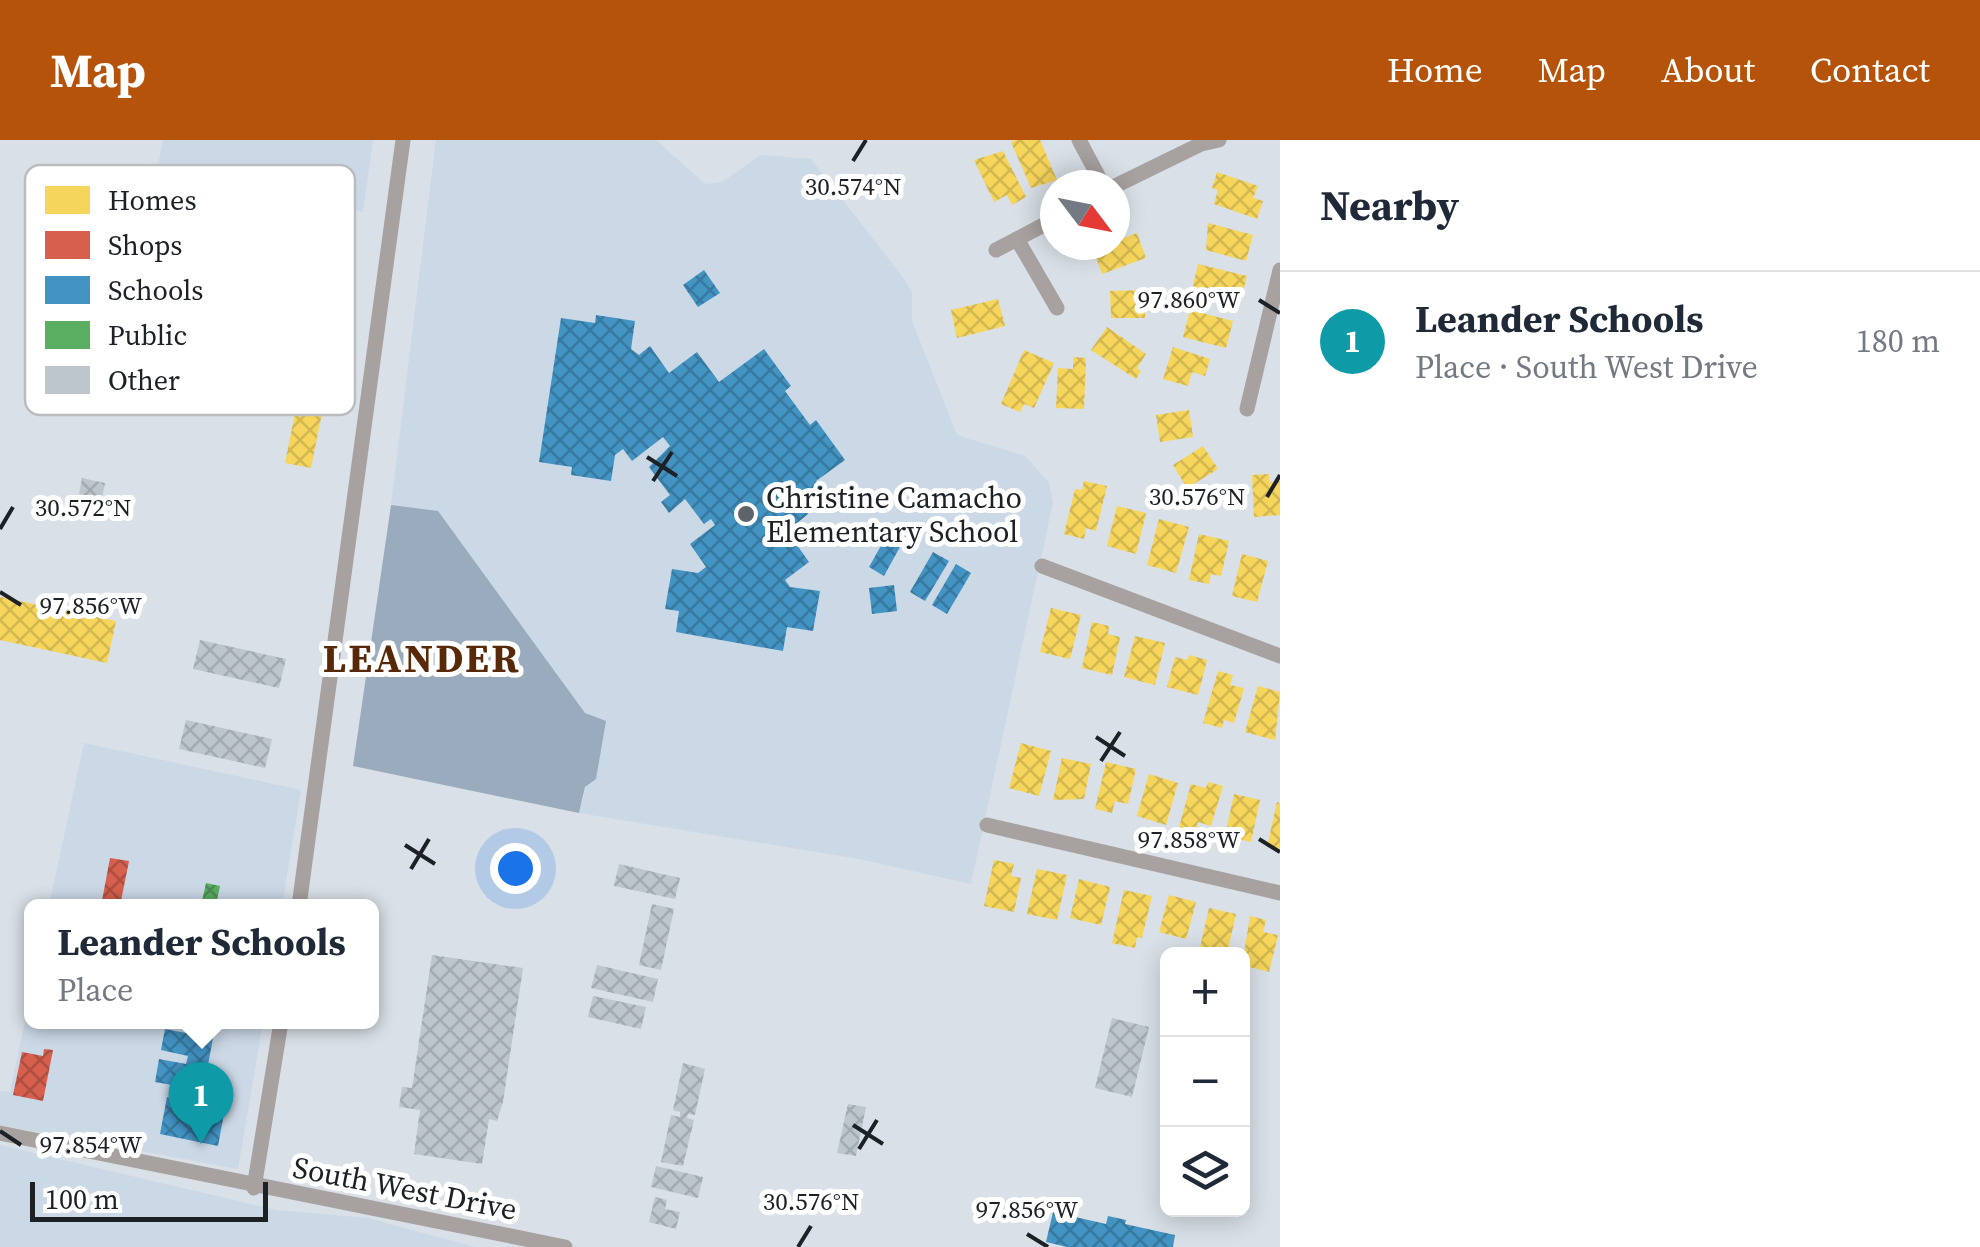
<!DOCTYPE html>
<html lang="en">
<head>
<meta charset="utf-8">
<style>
  :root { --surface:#fff; --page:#f6f6f7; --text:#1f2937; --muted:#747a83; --line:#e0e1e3; --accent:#b45309 }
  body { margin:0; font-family:"Source Serif 4",serif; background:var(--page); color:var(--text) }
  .controls { position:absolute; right:30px; bottom:30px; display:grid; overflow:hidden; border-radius:15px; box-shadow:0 5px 25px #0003 }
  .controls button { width:90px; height:90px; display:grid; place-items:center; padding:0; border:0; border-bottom:2px solid var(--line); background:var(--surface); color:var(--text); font:50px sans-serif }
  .compass { position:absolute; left:1040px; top:30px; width:90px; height:90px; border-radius:50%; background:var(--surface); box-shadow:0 5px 25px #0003; rotate:122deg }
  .scale { position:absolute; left:30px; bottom:25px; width:238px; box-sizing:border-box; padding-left:10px; border:5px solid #1c2126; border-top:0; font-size:28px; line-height:35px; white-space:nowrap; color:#1c2126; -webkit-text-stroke:8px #fff; paint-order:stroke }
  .you { position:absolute; left:515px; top:728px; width:35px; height:35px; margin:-25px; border:8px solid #fff; border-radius:50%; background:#1a73e8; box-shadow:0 0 0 15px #1a73e833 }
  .badge { display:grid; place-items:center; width:65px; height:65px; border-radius:50%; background:var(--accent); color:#fff; font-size:32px; font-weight:700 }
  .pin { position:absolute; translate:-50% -82px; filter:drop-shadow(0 2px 5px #0008) }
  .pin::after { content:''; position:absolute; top:52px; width:35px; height:30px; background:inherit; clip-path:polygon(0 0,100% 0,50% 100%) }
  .popup { position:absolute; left:24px; top:759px; width:355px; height:130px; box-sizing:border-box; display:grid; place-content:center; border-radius:15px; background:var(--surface); filter:drop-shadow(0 2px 8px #0005); font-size:32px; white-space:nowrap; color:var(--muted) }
  .popup b { font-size:38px; color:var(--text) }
  .popup::after { content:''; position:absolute; left:50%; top:100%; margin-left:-20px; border:20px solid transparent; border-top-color:var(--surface) }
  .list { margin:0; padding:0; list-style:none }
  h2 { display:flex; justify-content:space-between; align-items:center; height:130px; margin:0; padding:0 40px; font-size:42px }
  h2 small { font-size:32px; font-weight:400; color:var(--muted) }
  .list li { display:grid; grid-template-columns:65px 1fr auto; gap:30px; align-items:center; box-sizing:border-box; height:140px; padding:0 40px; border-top:2px solid var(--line) }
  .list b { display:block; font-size:38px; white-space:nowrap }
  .list p { margin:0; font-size:32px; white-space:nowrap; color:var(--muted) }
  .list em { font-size:32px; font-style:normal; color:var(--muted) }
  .icon { flex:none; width:55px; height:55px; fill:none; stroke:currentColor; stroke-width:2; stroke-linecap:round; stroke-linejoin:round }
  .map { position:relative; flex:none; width:1280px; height:1107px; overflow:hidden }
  header { display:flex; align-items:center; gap:60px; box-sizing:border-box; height:140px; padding:0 50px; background:var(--accent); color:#fff }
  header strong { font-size:48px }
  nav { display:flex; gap:55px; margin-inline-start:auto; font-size:35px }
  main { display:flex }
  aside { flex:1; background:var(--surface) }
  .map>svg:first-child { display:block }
  .built { fill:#cbd8e6 }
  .water { fill:#99abbc }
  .homes { fill:url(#homes-cross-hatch) }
  .shops { fill:url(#shops-cross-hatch) }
  .schools { fill:url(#schools-cross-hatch) }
  .public { fill:url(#public-cross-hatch) }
  .building { fill:url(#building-cross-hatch) }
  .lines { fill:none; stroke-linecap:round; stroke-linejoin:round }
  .minor { stroke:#a7a2a0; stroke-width:15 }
  .ticks { fill:none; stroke:#1c2126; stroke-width:4 }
  .poi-dot { fill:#5e646a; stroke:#fff; stroke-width:4 }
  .labels { text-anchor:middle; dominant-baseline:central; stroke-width:10; stroke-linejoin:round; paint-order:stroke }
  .poi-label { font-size:30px; fill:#1c2126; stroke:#fff; text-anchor:start }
  .street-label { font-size:30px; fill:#1c2126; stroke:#fff }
  .district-label { font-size:40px; font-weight:bold; letter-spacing:2.5px; fill:#572909; stroke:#fff }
  .key { fill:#fff; stroke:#bbbcbe; stroke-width:2.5 }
  .key-label { font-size:28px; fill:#1c2126 }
  .ticks-label { font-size:25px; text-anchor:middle; fill:#1c2126; stroke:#fff; stroke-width:10; stroke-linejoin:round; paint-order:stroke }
</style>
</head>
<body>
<header>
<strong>Map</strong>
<nav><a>Home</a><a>Map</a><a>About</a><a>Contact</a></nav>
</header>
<main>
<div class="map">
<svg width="1280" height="1107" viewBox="0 0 1280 1107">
  <defs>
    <pattern id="homes-cross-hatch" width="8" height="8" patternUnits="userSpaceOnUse" patternTransform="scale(2.5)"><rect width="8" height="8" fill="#f6d55c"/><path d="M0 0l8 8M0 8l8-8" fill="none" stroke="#d2b750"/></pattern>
    <pattern id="shops-cross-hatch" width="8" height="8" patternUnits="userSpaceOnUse" patternTransform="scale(2.5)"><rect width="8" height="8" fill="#d6604d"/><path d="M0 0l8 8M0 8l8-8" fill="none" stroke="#ad4f40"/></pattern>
    <pattern id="schools-cross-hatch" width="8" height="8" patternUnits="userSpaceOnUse" patternTransform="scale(2.5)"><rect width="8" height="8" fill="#4393c3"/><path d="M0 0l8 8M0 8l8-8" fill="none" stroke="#37789e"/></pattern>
    <pattern id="public-cross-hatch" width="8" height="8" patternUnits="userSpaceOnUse" patternTransform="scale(2.5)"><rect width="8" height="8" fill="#5aae61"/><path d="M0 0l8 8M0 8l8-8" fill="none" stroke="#4a8d50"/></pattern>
    <pattern id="building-cross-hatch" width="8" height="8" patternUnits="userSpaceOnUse" patternTransform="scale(2.5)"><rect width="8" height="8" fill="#bec6cd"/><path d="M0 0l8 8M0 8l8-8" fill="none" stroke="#a3aab0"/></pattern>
  </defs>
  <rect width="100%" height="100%" fill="#d9e0e7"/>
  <g class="built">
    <path d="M163 0H373L363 72 158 24Z"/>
    <path d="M436 0H656L705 44 722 42 761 15 811 19 905 140 912 152V181L957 295 1025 316 1049 343 1053 362 971 744 859 719 579 673 605 581 585 573 391 365Z"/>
    <path d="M84 603 301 650 282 766H49Z"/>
    <path d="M31 853V882H263L238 1029 0 985V951L10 952Z"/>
    <path d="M0 1005 276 1070 368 1078 475 1107H0Z"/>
  </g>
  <path class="water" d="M391 365 438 371 585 573 606 581 596 639 585 647 579 673 353 626Z"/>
  <g class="homes">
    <path d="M1016 0H1040L1057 40 1031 48 1011 2Z"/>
    <path d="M1003 11 1026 57 1012 65 1007 55 994 62 974 20Z"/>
    <path d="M1217 32 1258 46 1253 58 1263 61 1257 79 1214 64 1218 50 1212 48Z"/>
    <path d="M1208 83 1253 95 1246 121 1206 110Z"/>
    <path d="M1137 93 1146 118 1102 134 1093 109 1115 105V101Z"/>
    <path d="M1198 124 1247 136 1243 151 1231 148 1228 163 1191 154Z"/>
    <path d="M1145 150V178H1111L1110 151Z"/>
    <path d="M998 159 1005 186 957 198 951 170Z"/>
    <path d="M1190 170 1233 181 1226 208 1183 197Z"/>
    <path d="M1107 187 1146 214 1137 228 1141 231 1136 239 1091 210Z"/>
    <path d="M1173 207 1210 219 1205 236 1192 232 1188 246 1163 239Z"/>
    <path d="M1024 210 1054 223 1034 268 1024 264 1020 272 1001 264Z"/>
    <path d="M1073 217 1086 218 1084 269 1056 268 1058 228 1073 229Z"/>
    <path d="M306 218 332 223 311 328 285 323Z"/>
    <path d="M1189 270 1193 297 1160 302 1156 275Z"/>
    <path d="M1203 306 1218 329 1187 348 1173 325Z"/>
    <path d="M1269 334V342L1280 341V375L1254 377 1252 335Z"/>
    <path d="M1084 341 1107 346 1096 391 1086 388 1084 399 1064 394 1075 349 1082 350Z"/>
    <path d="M1117 366 1146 373 1136 414 1107 406Z"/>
    <path d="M1159 379 1189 387 1176 433 1147 425Z"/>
    <path d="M1199 394 1229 401 1221 436 1211 434 1209 444 1189 440Z"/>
    <path d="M1242 414 1268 421 1257 462 1232 456Z"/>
    <path d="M0 457 116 481 107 523 0 500Z"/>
    <path d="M1051 468 1081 475 1070 519 1040 512Z"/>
    <path d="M1092 482 1109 486 1108 494 1120 497 1112 535 1082 528Z"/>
    <path d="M1135 496 1165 503 1155 545 1124 537Z"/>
    <path d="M1189 515 1207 520 1198 555 1167 547 1175 517 1187 520Z"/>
    <path d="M1218 531 1233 535 1230 545 1244 548 1234 583 1224 580 1222 588 1203 583Z"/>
    <path d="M1258 546 1280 552 1275 600 1245 592Z"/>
    <path d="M1021 603 1051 611 1039 656 1009 648Z"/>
    <path d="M1062 618 1091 624 1084 659 1053 660Z"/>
    <path d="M1106 622 1136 629 1128 664 1115 661 1112 673 1095 669Z"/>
    <path d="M1149 634 1178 643 1166 685 1137 676Z"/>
    <path d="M1208 642 1223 646 1211 686 1198 682 1195 692 1179 687 1191 644 1206 648Z"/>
    <path d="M1234 654 1260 660 1251 702 1225 696Z"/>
    <path d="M1277 662 1280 663V709L1267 707Z"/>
    <path d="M994 720 1014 724 1011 736 1021 738 1014 772 984 766Z"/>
    <path d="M1037 729 1067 735 1057 780 1027 774Z"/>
    <path d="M1079 739 1110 747 1101 785 1070 778Z"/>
    <path d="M1124 750 1152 756 1142 798 1137 797 1135 808 1112 803Z"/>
    <path d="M1169 755 1196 762 1186 799 1159 792Z"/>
    <path d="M1209 768 1236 774 1227 814 1199 812Z"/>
    <path d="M1250 776 1266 780 1263 792 1278 795 1269 832 1242 825Z"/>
  </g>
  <g class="shops">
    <path d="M110 718 129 721 120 766H101Z"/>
    <path d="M44 909 53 910 43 961 13 955 22 912 43 916Z"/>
  </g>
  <g class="schools">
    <path d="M704 130 720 153 698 167 683 145Z"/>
    <path d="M596 175 635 181 631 209 639 215 650 206 669 233 697 212 719 242 764 209 791 246 785 251 810 285 816 280 845 320 816 341 821 348 801 363 808 374 796 384 802 391 792 398 809 422 785 440 790 447 820 451 813 491 787 487 783 511 676 492 679 471 665 469 672 429 698 433 706 427 690 404 715 385 711 379 704 384 685 359 669 373 661 362 670 355 649 327 670 306 663 297 632 321 623 309 615 315 611 341 571 335 572 327 539 322 561 178 595 183Z"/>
    <path d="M891 388 906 396 884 436 869 427Z"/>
    <path d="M933 412 949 421 925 461 910 452Z"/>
    <path d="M956 424 971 433 947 474 932 465Z"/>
    <path d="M894 445 897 471 872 474 869 448Z"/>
    <path d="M165 889 213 898 208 925 217 926 212 952 155 942 159 919 186 924 188 916 161 910Z"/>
    <path d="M167 957 225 968 218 1006 160 994Z"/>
    <path d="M1053 1072 1106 1084 1108 1076 1126 1080 1125 1084 1175 1095 1173 1107H1067L1046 1102Z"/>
  </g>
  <path class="public" d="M206 743 220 746 217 760 232 763 231 766H201Z"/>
  <g class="building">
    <path d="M232 47 259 53 256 66 229 60Z"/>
    <path d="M130 75 142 77 136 125 125 123Z"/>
    <path d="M82 338 105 343 102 359 79 354Z"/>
    <path d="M200 500 286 519 279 548 193 529Z"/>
    <path d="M186 580 272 599 265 628 179 609Z"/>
    <path d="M619 724 680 738 675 759 614 746Z"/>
    <path d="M652 764 674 769 661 830 639 825Z"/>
    <path d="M432 815 523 828 503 962 497 981 489 979 482 1024 414 1014 420 970 399 967 402 947 412 948Z"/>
    <path d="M597 825 658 839 653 862 591 848Z"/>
    <path d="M593 856 646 867 641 889 588 877Z"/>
    <path d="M1112 878 1149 887 1132 957 1095 948Z"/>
    <path d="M683 923 705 929 695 975 688 974 687 978 694 980 683 1026 661 1022 671 975 680 977V972L673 970Z"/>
    <path d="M848 964 866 967 856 1016 837 1013Z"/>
    <path d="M656 1026 703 1037 698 1058 651 1047Z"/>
    <path d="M655 1057 667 1060 665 1069 680 1072 676 1089 649 1082Z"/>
  </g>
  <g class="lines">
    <g class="minor">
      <path d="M1079 0 1103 45"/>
      <path d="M1115 46 1201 4 1219 0"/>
      <path d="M1017 99 1057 168"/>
      <path d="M996 110 1055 79"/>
      <path d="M1247 269 1280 130"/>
      <path d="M1042 426 1280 516"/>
      <path d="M987 685 1280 753"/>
      <path d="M299 766 403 0"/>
      <path d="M0 993 565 1107"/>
      <path d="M254 1048 281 882"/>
    </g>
  </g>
  <path class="ticks" d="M853 21 866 0M1259 160 1280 173M647 317 677 336M653 341 672 312M1267 357 1280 335M0 389 13 367M0 452 21 465M1096 597 1125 616M1101 621 1120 592M1259 699 1280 712M405 705 435 724M411 729 429 699M853 985 883 1004M0 991 21 1005M859 1009 877 980M1027 1094 1048 1107M798 1107 811 1086"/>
  <circle class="poi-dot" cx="746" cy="374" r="10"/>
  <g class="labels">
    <g class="poi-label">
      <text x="766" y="357">Christine Camacho<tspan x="766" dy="34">Elementary School</tspan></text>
    </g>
    <g class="street-label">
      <text transform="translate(405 1048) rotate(11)">South West Drive</text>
    </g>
    <g class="district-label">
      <text x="422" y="518">LEANDER</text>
    </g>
  </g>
  <rect x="25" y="25" width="330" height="250" rx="15" class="key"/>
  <rect x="45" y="46" width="45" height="28" fill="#f6d55c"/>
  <rect x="45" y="91" width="45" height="28" fill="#d6604d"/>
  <rect x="45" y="136" width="45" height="28" fill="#4393c3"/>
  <rect x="45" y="181" width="45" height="28" fill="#5aae61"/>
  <rect x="45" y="226" width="45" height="28" fill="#bec6cd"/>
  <g class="key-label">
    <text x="108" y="70">Homes</text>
    <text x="108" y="115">Shops</text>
    <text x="108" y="160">Schools</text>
    <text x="108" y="205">Public</text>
    <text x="108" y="250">Other</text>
  </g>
  <g class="ticks-label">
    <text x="853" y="55">30.574°N</text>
    <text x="1189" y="168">97.860°W</text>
    <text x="1197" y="365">30.576°N</text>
    <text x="83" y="376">30.572°N</text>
    <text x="91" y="474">97.856°W</text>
    <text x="1189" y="708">97.858°W</text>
    <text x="91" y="1013">97.854°W</text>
    <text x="811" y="1070">30.576°N</text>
    <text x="1027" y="1078">97.856°W</text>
  </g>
</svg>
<div class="controls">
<button>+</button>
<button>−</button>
<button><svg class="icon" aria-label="layers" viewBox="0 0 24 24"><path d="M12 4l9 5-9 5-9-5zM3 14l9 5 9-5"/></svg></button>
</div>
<svg class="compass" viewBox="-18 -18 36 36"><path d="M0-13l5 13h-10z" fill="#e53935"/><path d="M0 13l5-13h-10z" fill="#747a83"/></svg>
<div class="scale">100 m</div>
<div class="you"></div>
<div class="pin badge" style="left:201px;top:1004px;background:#0f9aa8">1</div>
<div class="popup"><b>Leander Schools</b>Place</div>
</div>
<aside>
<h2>Nearby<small></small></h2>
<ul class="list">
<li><span class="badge" style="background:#0f9aa8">1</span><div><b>Leander Schools</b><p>Place · South West Drive</p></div><em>180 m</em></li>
</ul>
</aside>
</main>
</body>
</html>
